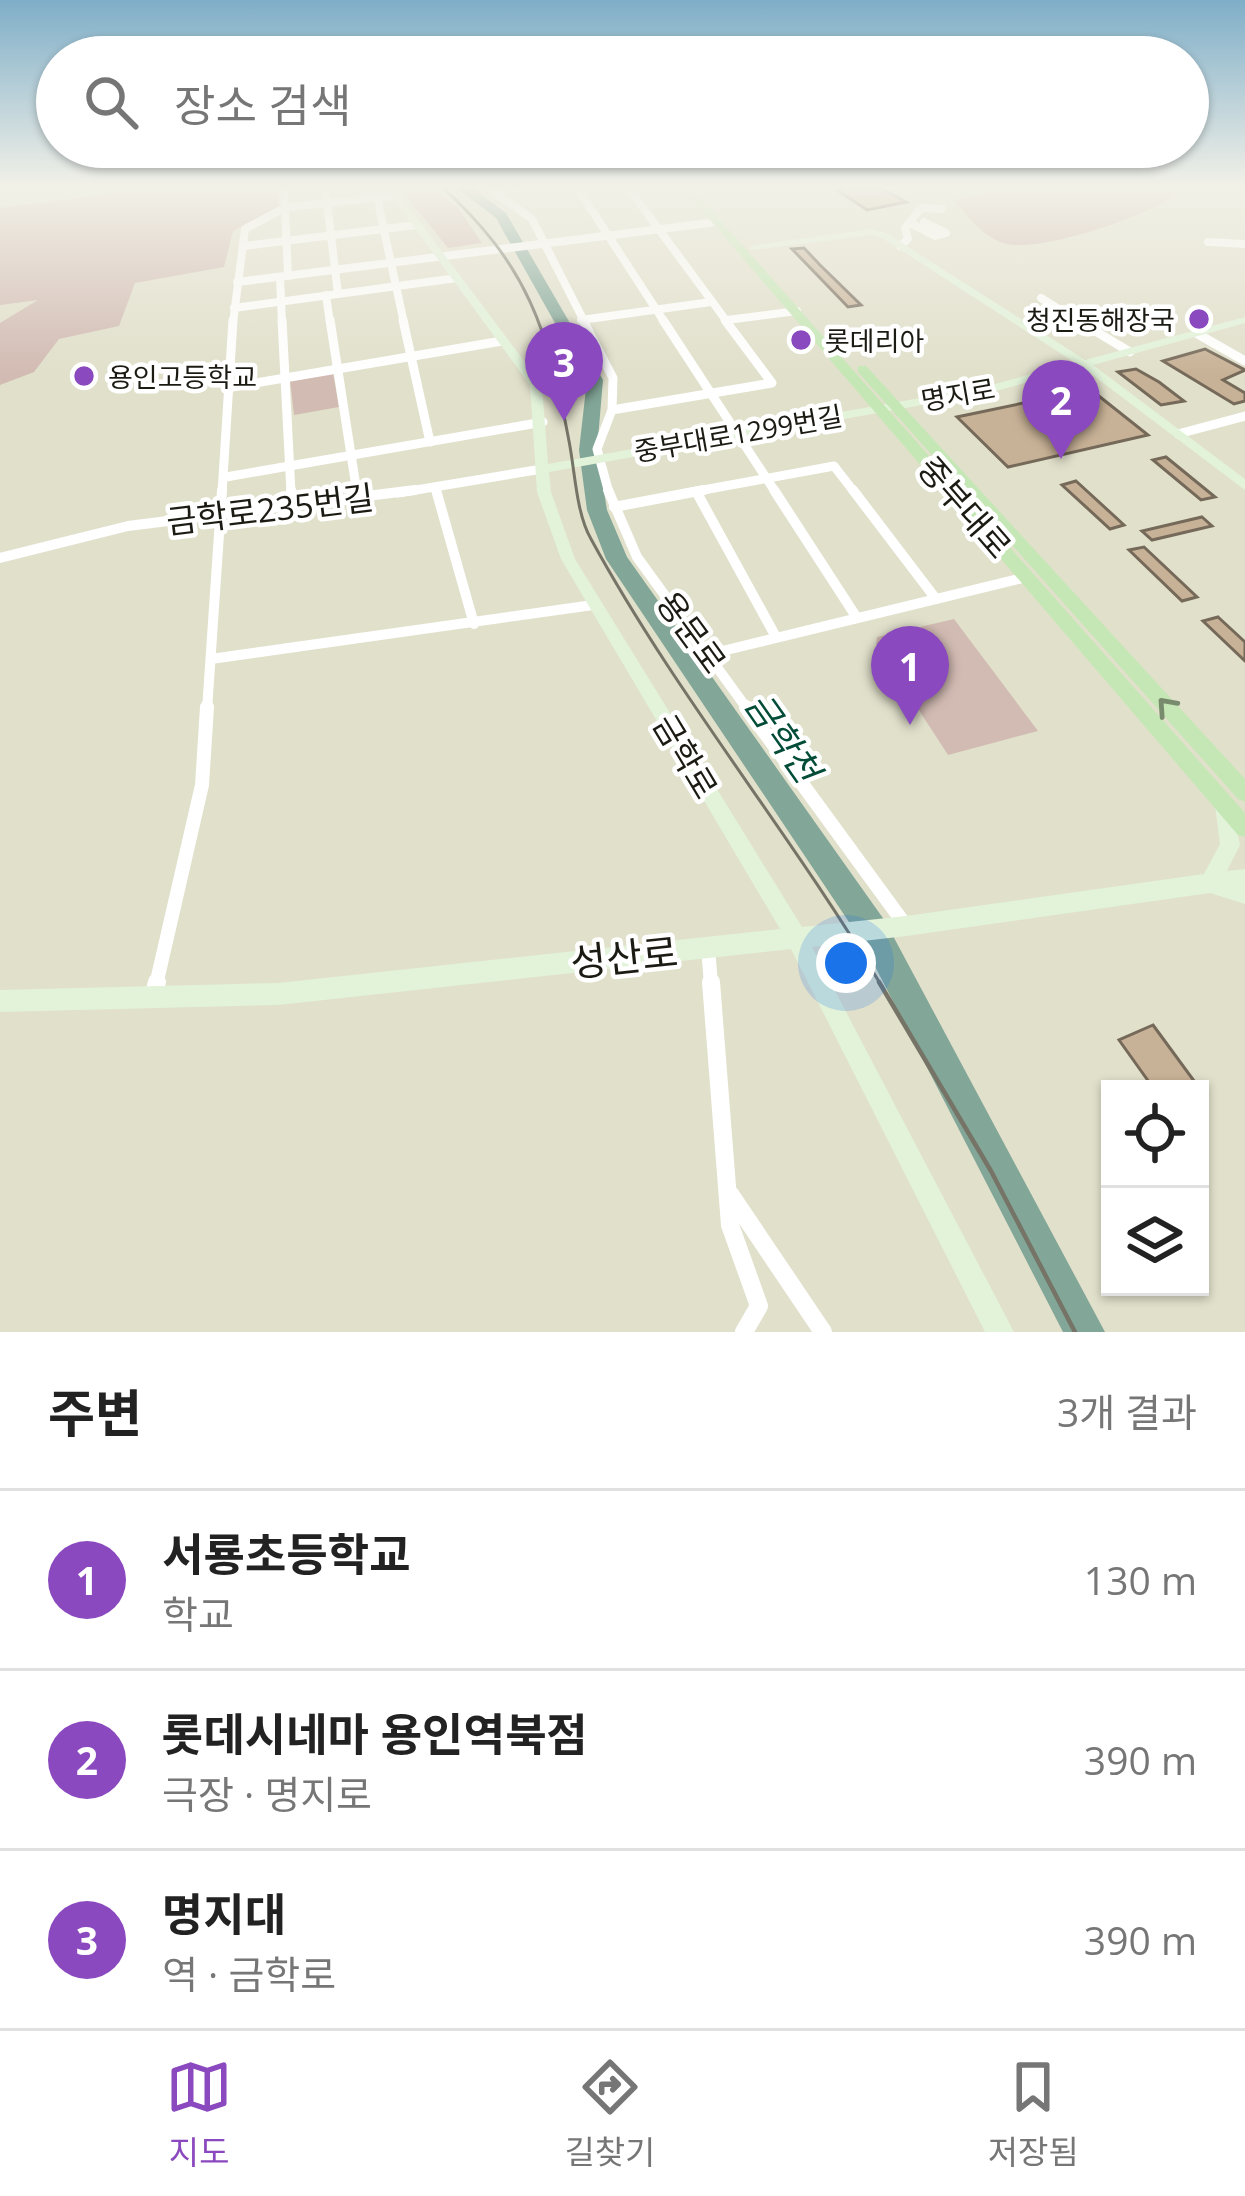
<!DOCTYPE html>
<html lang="ko">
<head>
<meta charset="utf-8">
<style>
  :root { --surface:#fff; --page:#f6f6f6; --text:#222; --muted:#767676; --line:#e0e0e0; --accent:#8a49be }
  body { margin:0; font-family:"Open Sans","Noto Sans KR",sans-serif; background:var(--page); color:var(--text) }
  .controls { position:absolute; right:36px; bottom:36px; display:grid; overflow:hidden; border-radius:0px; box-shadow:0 3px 9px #0004 }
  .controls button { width:108px; height:108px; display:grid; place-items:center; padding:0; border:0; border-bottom:3px solid var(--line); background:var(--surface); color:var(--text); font:60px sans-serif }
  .you { position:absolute; left:846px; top:963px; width:42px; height:42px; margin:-30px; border:9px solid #fff; border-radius:50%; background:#1a73e8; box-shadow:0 0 0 18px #1a73e833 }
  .badge { display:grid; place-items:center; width:78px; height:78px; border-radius:50%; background:var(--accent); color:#fff; font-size:39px; font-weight:700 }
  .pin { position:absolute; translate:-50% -99px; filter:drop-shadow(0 3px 6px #0008) }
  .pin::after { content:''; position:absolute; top:63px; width:42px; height:36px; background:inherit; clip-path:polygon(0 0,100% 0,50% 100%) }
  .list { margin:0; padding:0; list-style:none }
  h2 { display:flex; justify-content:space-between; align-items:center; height:156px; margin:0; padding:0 48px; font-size:51px }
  h2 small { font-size:39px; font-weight:400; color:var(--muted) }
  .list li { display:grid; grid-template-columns:78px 1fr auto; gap:36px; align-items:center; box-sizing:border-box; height:180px; padding:0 48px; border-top:3px solid var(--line) }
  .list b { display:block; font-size:45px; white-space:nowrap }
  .list p { margin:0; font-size:39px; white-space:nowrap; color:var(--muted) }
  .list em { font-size:39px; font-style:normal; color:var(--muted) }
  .icon { flex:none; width:66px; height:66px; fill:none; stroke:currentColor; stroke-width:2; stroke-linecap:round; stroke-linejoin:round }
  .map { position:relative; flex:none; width:1245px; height:1332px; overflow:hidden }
  .search { position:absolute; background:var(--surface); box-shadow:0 3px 9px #0004; left:36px; right:36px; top:36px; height:132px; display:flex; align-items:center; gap:30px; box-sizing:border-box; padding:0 42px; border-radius:66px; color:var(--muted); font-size:45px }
  .sheet { height:696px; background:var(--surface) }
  nav { display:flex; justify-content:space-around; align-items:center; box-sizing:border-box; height:168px; border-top:3px solid var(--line); background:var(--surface); font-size:33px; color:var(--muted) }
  nav a { display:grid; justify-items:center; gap:6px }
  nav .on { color:var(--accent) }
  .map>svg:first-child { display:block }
  .green { fill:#d2bbb3 }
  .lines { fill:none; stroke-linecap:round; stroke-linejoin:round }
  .river { fill:#82a697; fill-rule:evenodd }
  .building { fill:#c8b297; stroke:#756959; stroke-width:3 }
  .street-far4 { stroke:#fff; stroke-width:8 }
  .street-far3 { stroke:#fff; stroke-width:9 }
  .street-far2 { stroke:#fff; stroke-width:10 }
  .street-far1 { stroke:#fff; stroke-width:14 }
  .street { stroke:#fff; stroke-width:18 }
  .secondary { fill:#e2f3da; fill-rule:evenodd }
  .primary { fill:#c5e7b5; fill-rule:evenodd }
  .tram-far1 { stroke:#757467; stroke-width:3 }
  .tram { stroke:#757467; stroke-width:4.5 }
  .oneway { stroke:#788b6c }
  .poi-dot { fill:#8a49be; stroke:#fff; stroke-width:4.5 }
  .labels { text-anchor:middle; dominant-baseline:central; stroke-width:9; stroke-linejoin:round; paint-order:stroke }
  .far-poi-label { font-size:27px; fill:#1b1a13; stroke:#fff; text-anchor:start }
  .far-street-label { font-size:27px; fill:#1b1a13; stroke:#fff }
  .street-label { font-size:33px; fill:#1b1a13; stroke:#fff }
  .water-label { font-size:36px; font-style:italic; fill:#024c38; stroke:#fff }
  .near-street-label { font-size:39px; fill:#1b1a13; stroke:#fff }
</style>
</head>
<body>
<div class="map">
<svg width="1245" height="1332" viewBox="0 0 1245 1332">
  <rect width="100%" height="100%" fill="#e1e0cb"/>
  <g class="green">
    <path d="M127 186H277L279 207 233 231 224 267 135 283 119 326 59 339 34 372 0 385V323L38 300 0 305V208L116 193Z"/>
    <path d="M398 186H430L458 208 482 243 448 248Z"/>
    <path d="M1022 186H1189C1163 212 1038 255 1003 243 980 234 969 218 954 200Z"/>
    <path d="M333 373 339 407 294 415 290 380Z"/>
    <path d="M954 619 1038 731 948 755 876 644 877 637Z"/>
  </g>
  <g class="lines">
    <path class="river" d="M454 186H469L506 213 603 380 597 450 607 510 627 557 885 921 1105 1332H1063L863 943 606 559 587 510 579 450 587 380 496 218Z"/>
  </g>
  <g class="building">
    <path d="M849 186H877L906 202 867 210 837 190Z"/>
    <path d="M804 248 820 265 861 305 848 307 792 249Z"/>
    <path d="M1205 349 1245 370 1223 380 1245 393V401L1234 404 1163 361Z"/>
    <path d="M1136 369 1159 382 1184 401 1161 405 1118 372Z"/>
    <path d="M1090 389 1148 435 1008 467 957 417Z"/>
    <path d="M1166 457 1215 497 1201 500 1153 460Z"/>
    <path d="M1076 481 1124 525 1110 529 1062 485Z"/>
    <path d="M1202 517 1212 526 1152 540 1142 531Z"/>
    <path d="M1144 547 1197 597 1182 601 1129 550Z"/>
    <path d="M1218 617 1245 642V661L1203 621Z"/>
    <path d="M1153 1025 1200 1089H1154L1119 1040Z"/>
  </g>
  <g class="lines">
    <g class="street-far4">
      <path d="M284 186 288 276"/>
      <path d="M325 186 338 294"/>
      <path d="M486 186 532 219 585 323"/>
      <path d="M576 186 665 323"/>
      <path d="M627 186 728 323"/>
      <path d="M493 191 532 186"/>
      <path d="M377 198 404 323"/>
      <path d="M910 223 935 236 946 233 924 222"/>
      <path d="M1208 242 1245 244"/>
      <path d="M243 246 416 225"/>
      <path d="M900 246 908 239 905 228 921 208 942 209"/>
      <path d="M280 277 282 323"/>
      <path d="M237 282 717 222"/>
      <path d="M326 295 330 323"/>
      <path d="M1041 298 1081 323"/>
      <path d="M234 308 457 278"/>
      <path d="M581 320 711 302"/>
      <path d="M727 320 797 311"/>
      <path d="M233 323 245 229 286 207 394 196"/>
    </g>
    <g class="street-far3">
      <path d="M282 320 291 493"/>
      <path d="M330 320 357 493"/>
      <path d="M403 320 430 442"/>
      <path d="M583 320 613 378 612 410 597 449 609 493"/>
      <path d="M663 320 776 493"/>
      <path d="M1077 320 1130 352"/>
      <path d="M1196 333 1245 361"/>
      <path d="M232 387 502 341"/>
      <path d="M612 410 772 383 725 320"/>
      <path d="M1178 434 1245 416"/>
      <path d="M226 477 543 422"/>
      <path d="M435 488 437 493"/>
      <path d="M222 493 233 320"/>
      <path d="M398 493 542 469"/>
      <path d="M687 493 834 466 855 493"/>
    </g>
    <g class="street-far2">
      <path d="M291 490 292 507"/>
      <path d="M356 490 358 500"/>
      <path d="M436 490 474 624"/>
      <path d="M608 490 637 557 748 710"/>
      <path d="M774 490 857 618"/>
      <path d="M853 490 936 599"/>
      <path d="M697 493 776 637"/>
      <path d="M614 507 704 490"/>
      <path d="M0 558 128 526 415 490"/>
      <path d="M710 654 1027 577"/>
      <path d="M211 659 593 605"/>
      <path d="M207 710 222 490"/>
    </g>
    <g class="street-far1">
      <path d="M746 707 906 926"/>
      <path d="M708 947 711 985"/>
      <path d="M156 985 202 785 207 707"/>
    </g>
    <g class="street">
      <path d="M711 982 730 1225 759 1306 744 1332"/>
      <path d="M153 997 157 982"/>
      <path d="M730 1194 823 1332"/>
    </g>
    <path class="secondary" d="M384 186H393L542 385 548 464 988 386 1074 362 882 238 872 235 751 250 749 248 754 245 872 229 888 234 1085 360 1245 317V323L1093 365 1245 479V490L1082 367 989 393 549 472 551 492 575 559 802 927 906 916 1204 874 1220 844 1215 806 1217 800 1224 798 1231 800 1240 845 1227 871 1245 869V904L1210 893 906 936 812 947 1014 1332H985L791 949 278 1005 0 1012V990L278 983 780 929 561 559 537 492 530 385Z"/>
    <g class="primary">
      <path d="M681 186H690L1245 813V837L1238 835Z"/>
      <path d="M858 366H866L1245 779V802L1238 799 858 372Z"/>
    </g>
    <path class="tram-far1" d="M441 186C528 265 548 329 569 441 575 471 576 513 591 539 676 695 790 832 881 985"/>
    <path class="tram" d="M879 982 991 1171 1075 1332"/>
  </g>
  <defs><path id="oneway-chevron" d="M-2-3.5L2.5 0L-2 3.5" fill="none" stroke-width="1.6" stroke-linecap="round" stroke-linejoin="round" transform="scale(3)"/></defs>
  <use class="oneway" href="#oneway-chevron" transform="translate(1166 706) rotate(-132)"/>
  <linearGradient id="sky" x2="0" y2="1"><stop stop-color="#7faec8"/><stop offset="0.5" stop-color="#f2f1e8"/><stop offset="1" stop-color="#f2f1e8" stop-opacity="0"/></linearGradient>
  <rect width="1245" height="373" fill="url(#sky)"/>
  <g class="poi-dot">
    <circle cx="1199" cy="319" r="12"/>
    <circle cx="801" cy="340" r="12"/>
    <circle cx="84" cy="376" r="12"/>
  </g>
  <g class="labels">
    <g class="far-poi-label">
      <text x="1175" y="319" text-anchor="end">청진동해장국</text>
      <text x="825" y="340">롯데리아</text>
      <text x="108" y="376">용인고등학교</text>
    </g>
    <g class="far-street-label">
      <text transform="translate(958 394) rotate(-10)">명지로</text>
      <text transform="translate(738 433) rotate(-10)">중부대로1299번길</text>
    </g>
    <g class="street-label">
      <text transform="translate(965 507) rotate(49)">중부대로</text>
      <text transform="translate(270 509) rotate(-7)">금학로235번길</text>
      <text transform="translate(692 632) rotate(54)">용문로</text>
      <text transform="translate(686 756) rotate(59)">금학로</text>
    </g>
    <g class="water-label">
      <text transform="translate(783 737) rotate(55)">금학천</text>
    </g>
    <g class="near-street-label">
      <text transform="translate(624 956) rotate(-6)">성산로</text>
    </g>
  </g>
</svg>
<div class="controls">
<button><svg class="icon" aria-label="locate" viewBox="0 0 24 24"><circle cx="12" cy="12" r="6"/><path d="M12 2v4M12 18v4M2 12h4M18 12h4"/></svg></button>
<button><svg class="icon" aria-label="layers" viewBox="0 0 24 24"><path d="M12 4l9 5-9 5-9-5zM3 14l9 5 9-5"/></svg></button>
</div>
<div class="you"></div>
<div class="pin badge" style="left:910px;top:725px">1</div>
<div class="pin badge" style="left:1061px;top:459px">2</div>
<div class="pin badge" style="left:564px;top:421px">3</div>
<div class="search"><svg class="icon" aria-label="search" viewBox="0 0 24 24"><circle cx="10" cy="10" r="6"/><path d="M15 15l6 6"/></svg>장소 검색</div>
</div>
<section class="sheet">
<h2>주변<small>3개 결과</small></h2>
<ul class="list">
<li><span class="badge">1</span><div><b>서룡초등학교</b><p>학교</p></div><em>130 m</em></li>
<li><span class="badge">2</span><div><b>롯데시네마 용인역북점</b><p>극장 · 명지로</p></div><em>390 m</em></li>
<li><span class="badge">3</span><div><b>명지대</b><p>역 · 금학로</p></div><em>390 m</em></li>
</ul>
</section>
<nav>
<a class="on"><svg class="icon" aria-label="map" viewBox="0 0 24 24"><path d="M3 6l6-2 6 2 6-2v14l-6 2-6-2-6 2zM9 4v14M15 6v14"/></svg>지도</a>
<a><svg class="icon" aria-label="directions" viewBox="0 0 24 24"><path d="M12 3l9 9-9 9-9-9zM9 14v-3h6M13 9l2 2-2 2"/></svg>길찾기</a>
<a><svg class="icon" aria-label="saved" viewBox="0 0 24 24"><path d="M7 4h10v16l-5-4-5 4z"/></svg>저장됨</a>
</nav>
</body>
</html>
